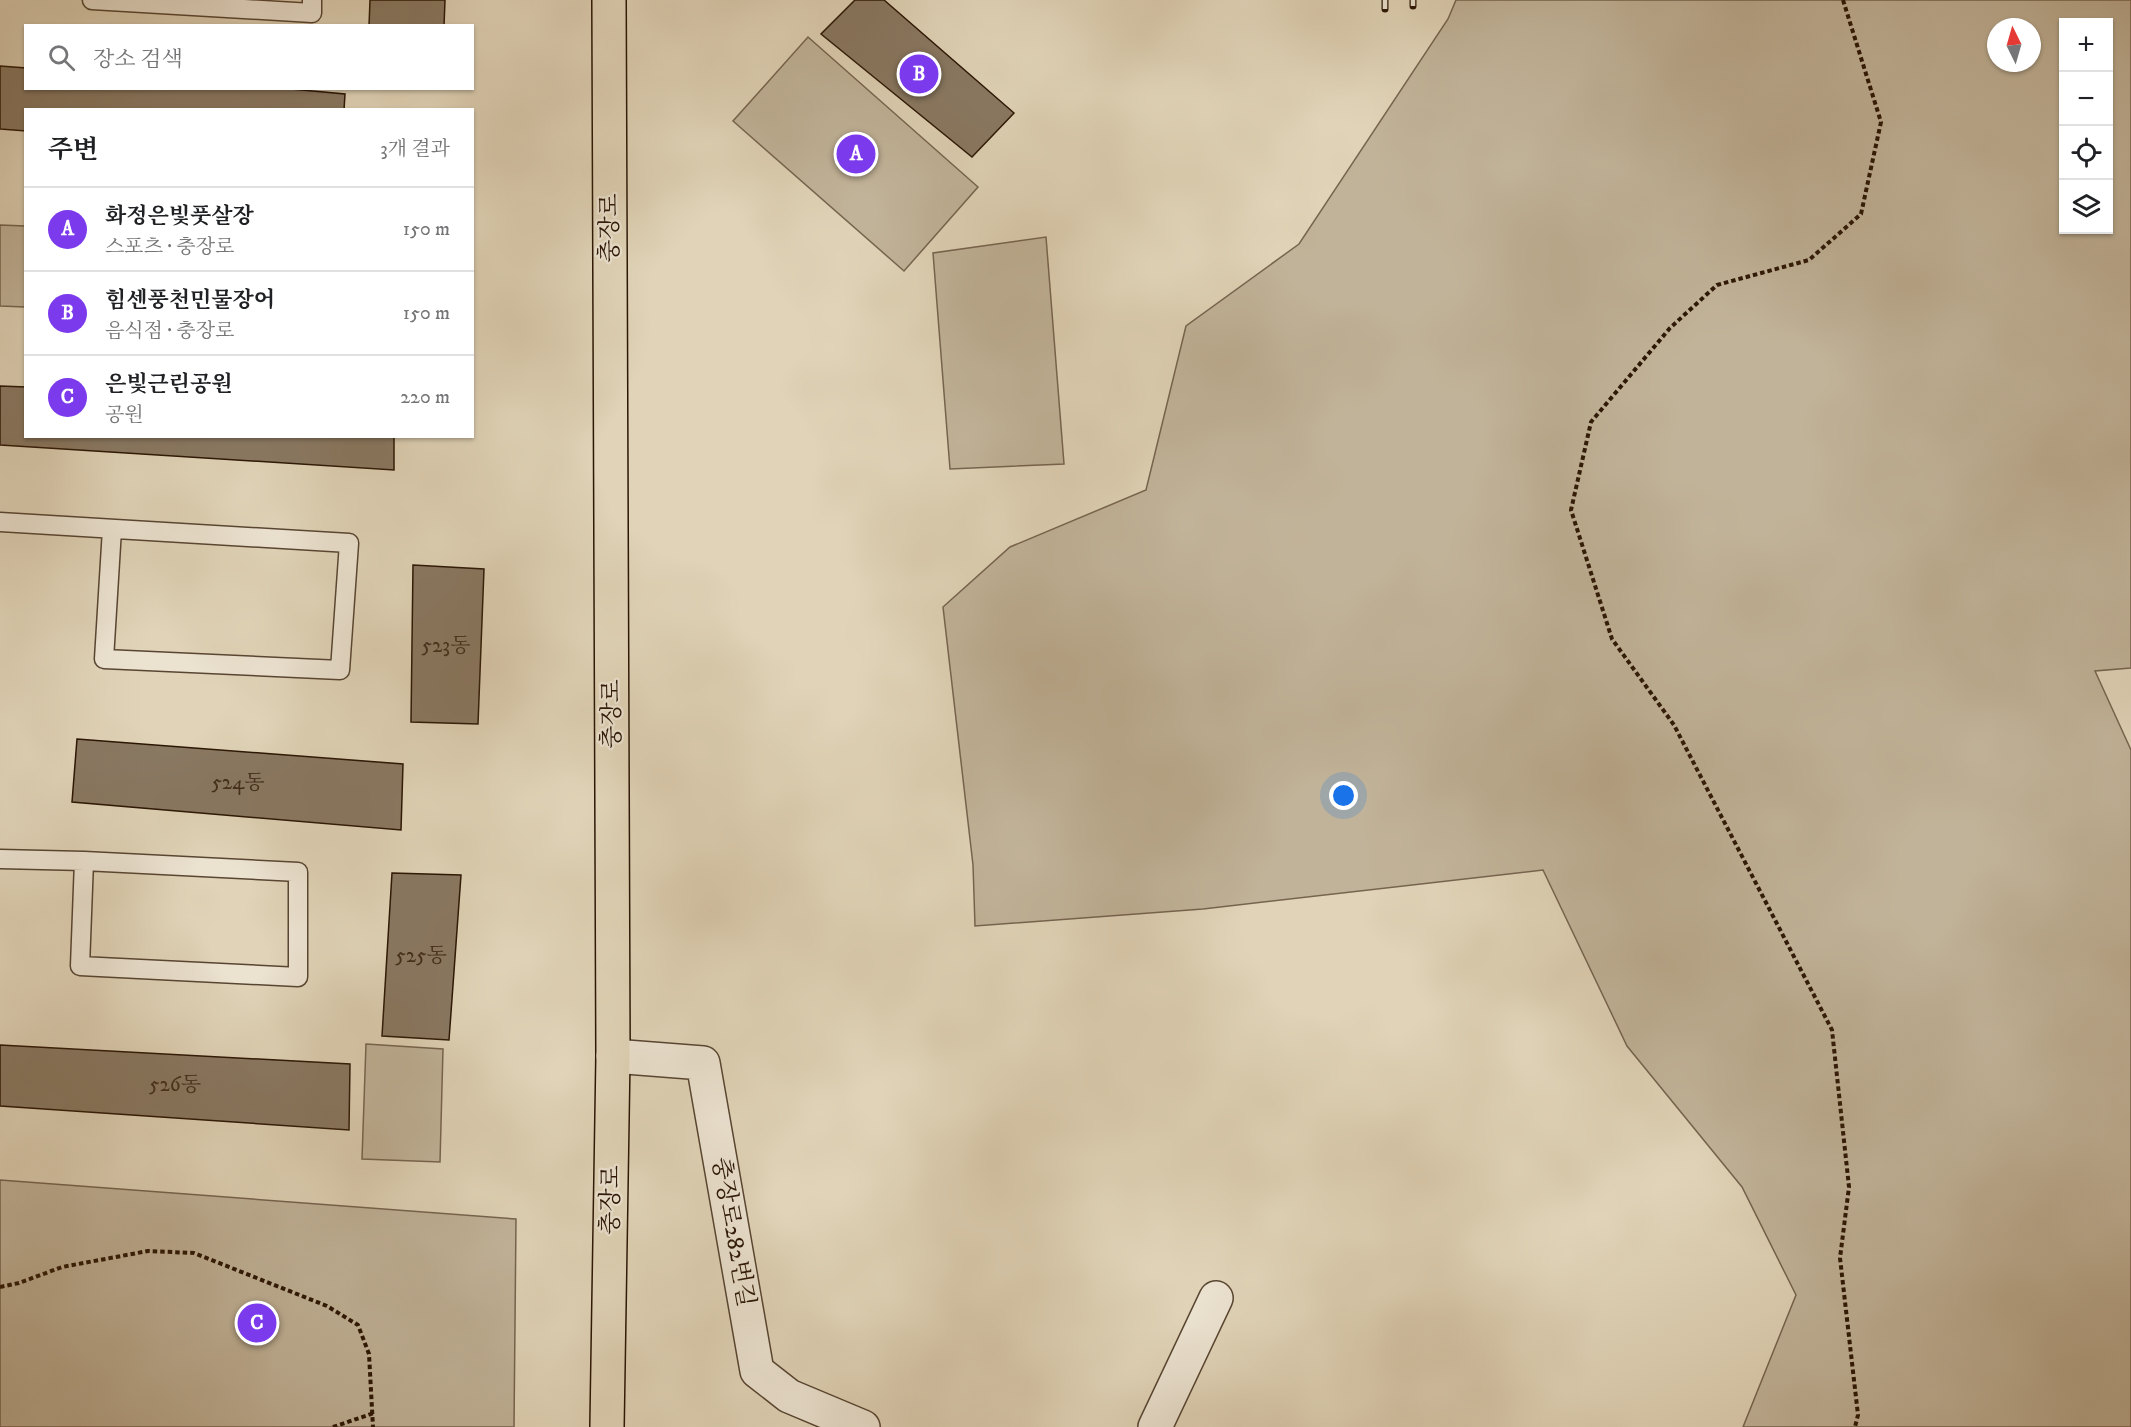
<!DOCTYPE html>
<html lang="ko">
<head>
<meta charset="utf-8">
<style>
  :root { --surface:#fff; --page:#f2f2f2; --text:#202124; --muted:#757577; --line:#e0e0e0; --accent:#7c3aed }
  body { margin:0; font-family:"IM FELL DW Pica","Noto Serif KR",serif; background:var(--page); color:var(--text) }
  .controls { position:absolute; right:18px; top:18px; display:grid; overflow:hidden; border-radius:0px; box-shadow:0 2px 4px #0004 }
  .controls button { width:54px; height:54px; display:grid; place-items:center; padding:0; border:0; border-bottom:2px solid var(--line); background:var(--surface); color:var(--text); font:30px sans-serif }
  .compass { position:absolute; left:1987px; top:18px; width:54px; height:54px; border-radius:50%; background:var(--surface); box-shadow:0 2px 4px #0004; rotate:355deg }
  .you { position:absolute; left:1344px; top:796px; width:21px; height:21px; margin:-15px; border:4px solid #fff; border-radius:50%; background:#1a73e8; box-shadow:0 0 0 9px #1a73e833 }
  .badge { display:grid; place-items:center; width:39px; height:39px; border-radius:50%; background:var(--accent); color:#fff; font-size:20px; font-weight:700 }
  .pin { position:absolute; translate:-50% -50%; border:3px solid #fff; box-shadow:0 2px 6px #0006 }
  .list { margin:0; padding:0; list-style:none }
  h2 { display:flex; justify-content:space-between; align-items:center; height:78px; margin:0; padding:0 24px; font-size:26px }
  h2 small { font-size:20px; font-weight:400; color:var(--muted) }
  .list li { display:grid; grid-template-columns:39px 1fr auto; gap:18px; align-items:center; box-sizing:border-box; height:84px; padding:0 24px; border-top:2px solid var(--line) }
  .list b { display:block; font-size:22px; white-space:nowrap }
  .list p { margin:0; font-size:20px; white-space:nowrap; color:var(--muted) }
  .list em { font-size:20px; font-style:normal; color:var(--muted) }
  .icon { flex:none; width:33px; height:33px; fill:none; stroke:currentColor; stroke-width:2; stroke-linecap:round; stroke-linejoin:round }
  .map { position:relative; flex:none; width:2131px; height:1427px; overflow:hidden }
  .search { position:absolute; background:var(--surface); box-shadow:0 2px 4px #0004; left:24px; top:24px; width:450px; height:66px; display:flex; align-items:center; gap:15px; box-sizing:border-box; padding:0 21px; border-radius:0px; color:var(--muted); font-size:22px }
  .panel { position:absolute; background:var(--surface); box-shadow:0 2px 4px #0004; left:24px; top:108px; width:450px; height:330px; border-radius:0px }
  .map>svg:first-child { display:block }
  .green { fill:#c1b399; stroke:#76644f; stroke-width:1.5; fill-rule:evenodd }
  .building { fill:#897862; stroke:#2b1605; stroke-width:1.5 }
  .lines { fill:none; stroke-linecap:round; stroke-linejoin:round }
  .lane-casing { stroke:#584532; stroke-width:21 }
  .street-casing { stroke:#584532; stroke-width:36 }
  .primary-casing { stroke:#2b1605; stroke-width:36 }
  .path { stroke:#2b1605; stroke-width:4; stroke-dasharray:4.5 3; stroke-linecap:butt }
  .lane { stroke:#ebe2d0; stroke-width:18 }
  .street { stroke:#ebe2d0; stroke-width:33 }
  .primary { stroke:#e0d3b7; stroke-width:33 }
  .rail-casing { stroke:#2b1605; stroke-width:7 }
  .rail { stroke:#ebe2d0; stroke-width:4.5; stroke-dasharray:14; stroke-linecap:butt }
  .labels { text-anchor:middle; dominant-baseline:central; stroke-width:4.5; stroke-linejoin:round; paint-order:stroke }
  .number-label { font-size:21px; fill:#422e1c }
  .street-label { font-size:24px; fill:#2b1605; stroke:#ebe2d0 }
</style>
</head>
<body>
<div class="map">
<svg width="2131" height="1427" viewBox="0 0 2131 1427">
  <rect width="100%" height="100%" fill="#e0d3b7"/>
  <filter id="stains"><feTurbulence type="fractalNoise" baseFrequency=".00333" numOctaves="4"/><feColorMatrix values="0 0 0 0 .2 0 0 0 0 .09 0 0 0 0 .02 0 0 0 .5 -.17"/></filter>
  <radialGradient id="worn" r=".72"><stop offset=".6" stop-color="#630" stop-opacity="0"/><stop offset="1" stop-color="#630" stop-opacity=".3"/></radialGradient>
  <g class="green">
    <path d="M1456 0H2131V668L2095 671 2131 750V1427H1743L1796 1295 1742 1187 1627 1046 1543 870 1203 909 975 926 973 865 943 607 1010 547 1146 490 1186 326 1299 244 1448 19ZM2108 22V230H2064V22ZM1996 27H2032V63H1996Z"/>
    <path d="M808 37 978 187 904 271 733 121Z"/>
    <path d="M0 225 25 226V307L0 306Z"/>
    <path d="M1046 237 1064 464 950 469 933 253Z"/>
    <path d="M366 1044 443 1049 440 1162 362 1159Z"/>
    <path d="M0 1180 516 1219 514 1427H0Z"/>
  </g>
  <g class="building">
    <path d="M370 0H445L444 26H369Z"/>
    <path d="M855 0H884L1014 113 972 157 821 34Z"/>
    <path d="M0 66 26 68V88H280L345 94 344 110H26V131L0 129Z"/>
    <path d="M0 386 26 387V436H394V470L0 445Z"/>
    <path d="M413 565 484 569 478 724 411 722Z"/>
    <path d="M77 739 403 764 401 830 72 802Z"/>
    <path d="M392 873 461 875 449 1040 382 1036Z"/>
    <path d="M0 1045 350 1064 349 1130 0 1106Z"/>
  </g>
  <g class="lines">
    <g class="lane-casing">
      <g id="lane">
        <path d="M92 0 312 13V0"/>
        <path d="M0 522 349 543 340 670 104 659 112 529"/>
        <path d="M0 859 84 861 298 872V977L80 966 84 861"/>
      </g>
    </g>
    <g class="street-casing">
      <g id="street">
        <path d="M613 1056 703 1063 757 1371 789 1396 863 1427"/>
        <path d="M1155 1427 1216 1298"/>
      </g>
    </g>
    <g class="primary-casing">
      <path id="primary" d="M607 1427 613 1056 609 0"/>
    </g>
    <g class="path">
      <path d="M1843 0 1881 122 1861 214 1809 260 1717 285 1670 328 1591 422 1571 510 1612 639 1674 725 1832 1030 1849 1187 1840 1258 1858 1415 1855 1427"/>
      <path d="M0 1287 19 1283 62 1267 148 1251 194 1253 327 1306 358 1325 369 1354 373 1427"/>
      <path d="M333 1427 374 1413"/>
    </g>
    <use href="#lane" class="lane"/>
    <use href="#street" class="street"/>
    <use href="#primary" class="primary"/>
    <g class="rail-casing">
      <g id="rail">
        <path d="M1413 0V6"/>
        <path d="M1385 9V0"/>
      </g>
    </g>
    <use href="#rail" class="rail"/>
  </g>
  <g class="labels">
    <g class="number-label">
      <text x="446" y="646">523동</text>
      <text x="238" y="783">524동</text>
      <text x="421" y="956">525동</text>
      <text x="175" y="1085">526동</text>
    </g>
    <g class="street-label">
      <text transform="translate(610 228) rotate(-90)">충장로</text>
      <text transform="translate(612 714) rotate(-90)">충장로</text>
      <text transform="translate(611 1200) rotate(-89)">충장로</text>
      <text transform="translate(733 1232) rotate(80)">충장로282번길</text>
    </g>
  </g>
  <rect width="100%" height="100%" filter="url(#stains)"/>
  <rect width="100%" height="100%" fill="url(#worn)"/>
</svg>
<div class="controls">
<button>+</button>
<button>−</button>
<button><svg class="icon" aria-label="locate" viewBox="0 0 24 24"><circle cx="12" cy="12" r="6"/><path d="M12 2v4M12 18v4M2 12h4M18 12h4"/></svg></button>
<button><svg class="icon" aria-label="layers" viewBox="0 0 24 24"><path d="M12 4l9 5-9 5-9-5zM3 14l9 5 9-5"/></svg></button>
</div>
<svg class="compass" viewBox="-18 -18 36 36"><path d="M0-13l5 13h-10z" fill="#e53935"/><path d="M0 13l5-13h-10z" fill="#757577"/></svg>
<div class="you"></div>
<div class="pin badge" style="left:856px;top:154px">A</div>
<div class="pin badge" style="left:919px;top:74px">B</div>
<div class="pin badge" style="left:257px;top:1323px">C</div>
<div class="search"><svg class="icon" aria-label="search" viewBox="0 0 24 24"><circle cx="10" cy="10" r="6"/><path d="M15 15l6 6"/></svg>장소 검색</div>
<section class="panel">
<h2>주변<small>3개 결과</small></h2>
<ul class="list">
<li><span class="badge">A</span><div><b>화정은빛풋살장</b><p>스포츠 · 충장로</p></div><em>150 m</em></li>
<li><span class="badge">B</span><div><b>힘센풍천민물장어</b><p>음식점 · 충장로</p></div><em>150 m</em></li>
<li><span class="badge">C</span><div><b>은빛근린공원</b><p>공원</p></div><em>220 m</em></li>
</ul>
</section>
</div>
</body>
</html>
